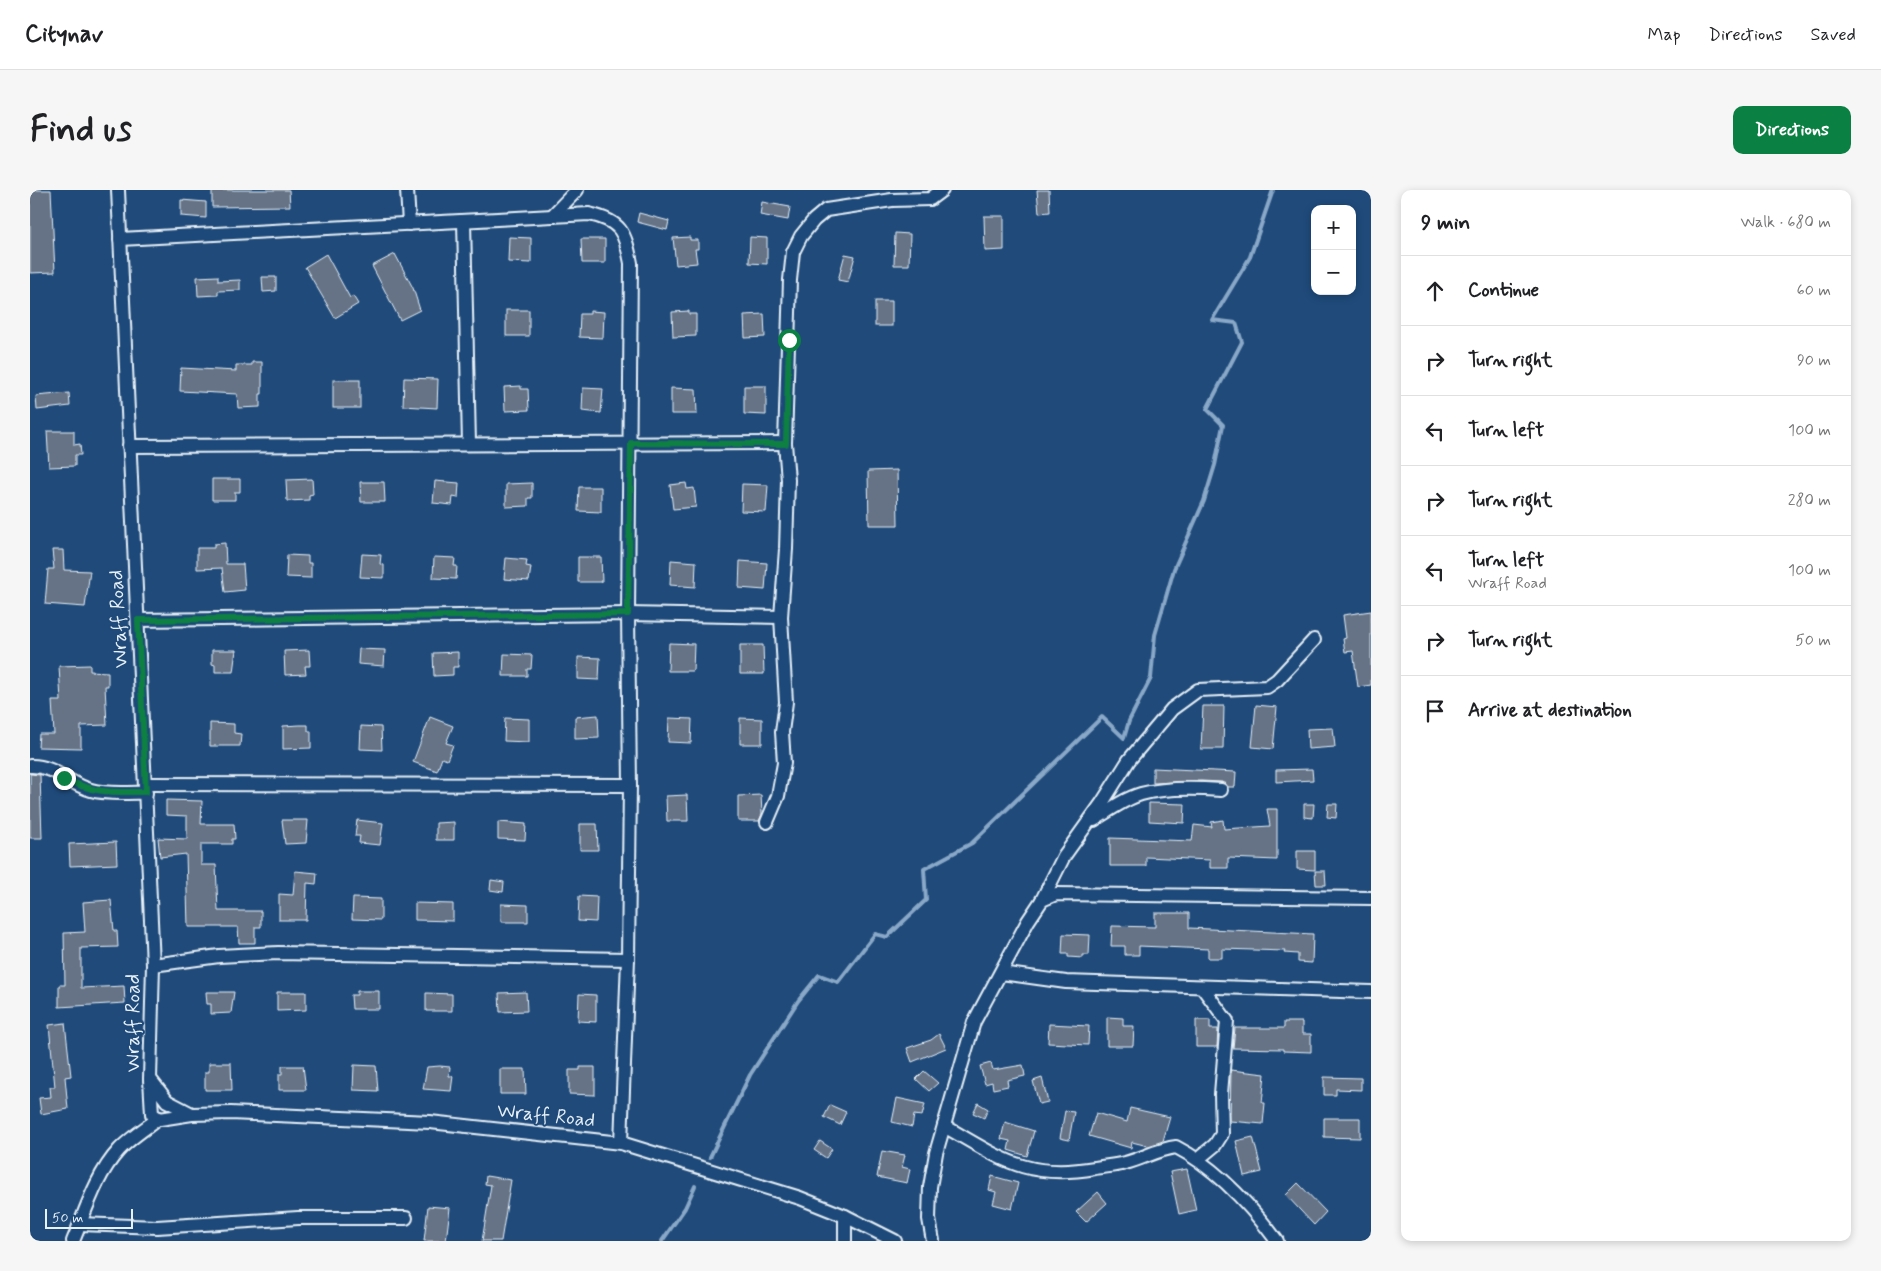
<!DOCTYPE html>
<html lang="en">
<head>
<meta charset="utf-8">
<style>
  :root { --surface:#fff; --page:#f6f6f6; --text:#202124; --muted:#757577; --line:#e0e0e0; --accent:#0b8043 }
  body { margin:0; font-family:Mynerve,sans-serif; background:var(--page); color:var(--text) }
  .controls { position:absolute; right:15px; top:15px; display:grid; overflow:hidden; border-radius:10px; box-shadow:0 2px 8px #0003 }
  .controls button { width:45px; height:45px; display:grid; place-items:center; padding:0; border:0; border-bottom:1px solid var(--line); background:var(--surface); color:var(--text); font:25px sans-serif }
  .scale { position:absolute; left:15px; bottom:12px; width:88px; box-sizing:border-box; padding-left:5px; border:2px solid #e8f1f8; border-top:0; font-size:14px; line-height:18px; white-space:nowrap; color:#e8f1f8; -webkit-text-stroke:4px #1f4a7a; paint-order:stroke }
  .stop { position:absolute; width:15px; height:15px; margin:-11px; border:4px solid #0b8043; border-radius:50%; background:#fff }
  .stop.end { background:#0b8043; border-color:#fff; box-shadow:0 1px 5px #0008 }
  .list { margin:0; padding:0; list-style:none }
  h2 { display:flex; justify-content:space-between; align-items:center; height:65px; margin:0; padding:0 20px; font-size:21px }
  h2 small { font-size:16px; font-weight:400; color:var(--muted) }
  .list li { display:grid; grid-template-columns:32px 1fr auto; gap:15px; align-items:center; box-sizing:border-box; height:70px; padding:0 20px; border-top:1px solid var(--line) }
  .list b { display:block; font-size:19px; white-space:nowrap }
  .list p { margin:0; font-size:16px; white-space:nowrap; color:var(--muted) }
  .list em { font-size:16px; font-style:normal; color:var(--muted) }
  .icon { flex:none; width:28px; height:28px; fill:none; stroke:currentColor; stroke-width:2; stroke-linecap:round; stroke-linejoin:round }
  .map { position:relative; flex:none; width:1341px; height:1051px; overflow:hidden; border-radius:10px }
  header { display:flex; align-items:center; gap:30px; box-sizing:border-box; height:70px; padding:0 25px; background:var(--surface); border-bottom:1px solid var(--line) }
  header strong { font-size:24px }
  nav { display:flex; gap:28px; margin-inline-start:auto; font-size:18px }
  .intro { display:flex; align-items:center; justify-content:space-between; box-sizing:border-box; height:120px; padding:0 30px }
  h1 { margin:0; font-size:35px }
  .button { padding:12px 22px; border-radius:10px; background:var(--accent); color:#fff; font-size:18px; font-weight:700 }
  main { display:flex; gap:30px; padding:0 30px }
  aside { flex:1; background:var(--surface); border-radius:10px; box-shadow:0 2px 8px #0003 }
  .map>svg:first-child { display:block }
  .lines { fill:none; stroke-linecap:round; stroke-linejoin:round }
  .stream { stroke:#8aa8c7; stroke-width:4 }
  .building { fill:#667386; stroke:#e8f1f8 }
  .street-casing { stroke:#e8f1f8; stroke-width:16 }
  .street { stroke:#1f4a7a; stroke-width:12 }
  .route { stroke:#0b8043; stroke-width:6 }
  .labels { text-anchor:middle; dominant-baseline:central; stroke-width:4; stroke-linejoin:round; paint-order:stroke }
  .street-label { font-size:20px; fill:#e8f1f8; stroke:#1f4a7a }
</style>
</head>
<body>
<header>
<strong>Citynav</strong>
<nav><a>Map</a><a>Directions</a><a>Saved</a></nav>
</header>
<div class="intro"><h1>Find us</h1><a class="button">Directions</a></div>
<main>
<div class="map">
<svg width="1341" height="1051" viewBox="0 0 1341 1051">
  <rect width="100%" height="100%" fill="#1f4a7a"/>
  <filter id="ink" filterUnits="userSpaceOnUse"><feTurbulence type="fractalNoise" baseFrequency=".02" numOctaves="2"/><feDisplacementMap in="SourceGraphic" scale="10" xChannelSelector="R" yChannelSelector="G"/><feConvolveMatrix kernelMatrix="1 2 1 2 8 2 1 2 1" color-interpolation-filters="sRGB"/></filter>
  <g filter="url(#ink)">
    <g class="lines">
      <g class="stream">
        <path d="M680 967 720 885 768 811 789 785 808 792 845 744 857 747 896 710 894 679 942 653 1072 527 1094 548 1099 531 1121 488 1125 445 1144 379 1174 311 1185 275 1193 235 1177 219 1212 152 1206 133 1182 130 1220 67 1243 0"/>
        <path d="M632 1051 655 1018 665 996"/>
      </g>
    </g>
    <g class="building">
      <path d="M0 0H21L25 82 0 83Z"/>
      <path d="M182 0H259L260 16 182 17Z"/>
      <path d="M1007 0H1019L1020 22 1009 23Z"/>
      <path d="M151 10 176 12V28L151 26Z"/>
      <path d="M732 12 760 17 758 30 730 25Z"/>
      <path d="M609 23 639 31 637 40 607 32Z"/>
      <path d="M954 26H974V60L955 61Z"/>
      <path d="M865 43 880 44 879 75H864Z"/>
      <path d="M479 47 501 48V73L478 72Z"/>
      <path d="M660 47V50H668V59H665L667 73 646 75 643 48Z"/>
      <path d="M720 47 737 48V74L719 73Z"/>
      <path d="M551 49H575V73H552Z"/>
      <path d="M296 64 320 108 323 106 328 114 305 128 275 77Z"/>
      <path d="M365 64 383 98 390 120 370 130 342 76Z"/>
      <path d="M815 64 825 66 818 92 808 90Z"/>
      <path d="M188 86V91L210 90V100L188 101V105L168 106 167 87Z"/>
      <path d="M232 87H246V101L233 102Z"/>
      <rect x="845" y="111" width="17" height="25"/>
      <rect x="476" y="120" width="23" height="26"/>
      <path d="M560 121 574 122 573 148 549 147 550 124H560Z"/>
      <path d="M659 121V124H666V146L643 147 642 122Z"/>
      <path d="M734 124 735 147 715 148 714 125Z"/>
      <path d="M222 172H232V204H230V217L208 218 207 204 150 201 151 178 206 181V175H222Z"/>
      <path d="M374 188 408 189 407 218 373 216Z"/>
      <rect x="303" y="190" width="27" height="28"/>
      <path d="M491 196V199H498L499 220 475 221 474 197Z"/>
      <path d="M714 196H736V225L714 224Z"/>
      <path d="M553 198 573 199 571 223 552 221Z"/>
      <path d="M641 198 666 199 667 224H641Z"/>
      <path d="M39 203 40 216 7 220 6 206Z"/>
      <path d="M17 241H44V255L50 254 51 265H45V276L19 277Z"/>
      <path d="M867 280 868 335H839L838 281Z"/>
      <path d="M182 289H210V302H205V310H182Z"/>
      <path d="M282 289 283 304 279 305V310L257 311 256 290Z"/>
      <path d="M405 291 429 293 428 308 423 307 422 315 403 313Z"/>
      <path d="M330 292H354L355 312H331Z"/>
      <path d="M502 293V308H498V316L476 317V294Z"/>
      <path d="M656 293 657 299 664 298 666 317 643 319 640 295Z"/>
      <path d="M712 294 738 295 736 322 711 321Z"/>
      <path d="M549 297H571V322L548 321Z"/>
      <path d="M195 353 196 374H213L215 400 195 402 192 378 167 379V358H184V354Z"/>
      <path d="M22 360H33L34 380 60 381 55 417 15 414 18 379H24Z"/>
      <path d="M332 364 351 365 350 374 354 375V388L330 387Z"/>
      <path d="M257 365 278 366V373H281V388L256 387Z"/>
      <path d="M404 367 425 368 424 376H427L426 389 403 388Z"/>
      <path d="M548 367H571L572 392H548Z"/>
      <path d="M476 368 497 370 496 376 501 377 499 391 474 389Z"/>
      <path d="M641 370 666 372 665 397 640 395Z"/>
      <path d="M710 371 737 373 735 400 709 398Z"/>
      <path d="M1341 421V495L1328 497 1323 461 1315 462 1313 449 1316 448 1313 425Z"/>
      <path d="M639 453 664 454 663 481H638Z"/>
      <path d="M710 455H733L734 484H710Z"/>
      <path d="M329 459 355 460 354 476 328 474Z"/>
      <path d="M182 460H206L203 482H185V475L182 474Z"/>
      <path d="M279 460 280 476H275L276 484 255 485 254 461Z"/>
      <path d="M428 462V477H423V485L404 486 403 463Z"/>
      <path d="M474 464 502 465 501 479H497V486H473Z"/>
      <path d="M548 467 570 468 569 490 548 489Z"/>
      <path d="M60 475V481L78 482V496H75L77 535 51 536V558L8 557 9 544H24L22 511H31L29 476Z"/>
      <path d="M1226 515 1247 517 1243 559 1222 557Z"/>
      <path d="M1173 516H1194L1193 559H1171Z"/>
      <path d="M568 525 569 548 545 549V527Z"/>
      <path d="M400 527 423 536 416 553 423 555 417 570 412 568 407 581 383 572Z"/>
      <path d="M475 528 499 529V552L474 551Z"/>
      <path d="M639 528 662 529 661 553 638 552Z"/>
      <path d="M710 528 732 529V554H710Z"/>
      <path d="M180 533 204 534V543L211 544 210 556H180Z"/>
      <path d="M270 535H278V541H281V558L253 559V536Z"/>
      <path d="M331 536 351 537 352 560 330 559Z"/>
      <path d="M1303 538 1305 557 1278 559 1277 539Z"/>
      <path d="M1123 578 1206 582 1205 597H1198L1192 592 1171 591 1123 593Z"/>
      <path d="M1282 579 1283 590 1246 592V580Z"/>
      <path d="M0 584 10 585 12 648H0Z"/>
      <path d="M657 605 658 631H637L636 606Z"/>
      <path d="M731 605 732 624 729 631H708V606Z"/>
      <path d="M136 610 172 611 171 634H204L205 649H202V654H171V675H186L188 721H231V737H225V753H209L208 737H158L156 664 130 667 128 648 157 649V626L136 625Z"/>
      <path d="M1119 613 1155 614 1154 633 1119 631Z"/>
      <path d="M1274 614H1284L1283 628 1274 627Z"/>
      <path d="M1298 614H1307L1306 628 1297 627Z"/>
      <path d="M1237 619H1247V670L1198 668V678H1180V670L1116 667V676H1080V648L1162 651 1164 635 1182 637 1181 632 1193 630 1194 639 1240 636Z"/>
      <path d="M252 630H278L276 653 255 654Z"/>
      <path d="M327 630 353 633 350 655 329 653 330 646H325Z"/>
      <path d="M424 632V650H406V633Z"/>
      <path d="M468 632 496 634 495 650 468 649Z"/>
      <path d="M550 634H567L568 660H550Z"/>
      <path d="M86 652 87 674 40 676 39 654Z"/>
      <path d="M1267 661H1285V680L1267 679Z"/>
      <path d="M265 681 287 683 286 694 277 693 276 730H249V704L263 705Z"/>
      <path d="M1285 681H1295L1296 695H1286Z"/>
      <path d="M461 690 474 692 473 702 460 700Z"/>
      <path d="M549 706 567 707 566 732 548 731Z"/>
      <path d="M323 708 351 709V730L322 729Z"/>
      <path d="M81 710 84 741H87L88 757 51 758V798L94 796 95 813 29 817V795H35L34 743 55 742 53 712Z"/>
      <path d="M385 713 423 714V731L385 730Z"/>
      <path d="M471 714 498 715V732H471Z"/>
      <path d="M1125 723H1159V738L1283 744 1282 773 1268 772V764L1254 763 1255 761 1192 759V768H1178V759L1109 756V765H1095V756H1081L1082 736 1125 737Z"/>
      <path d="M1033 744 1060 745 1059 765H1053V768L1038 767V764H1032Z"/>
      <path d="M327 801H349V819H322L321 805H327Z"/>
      <path d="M176 802H204L201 823 181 824V814H177Z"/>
      <path d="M247 802H276V820L247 821Z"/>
      <path d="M496 802 497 821 470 822 469 803Z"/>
      <path d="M396 803 422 804V821H396Z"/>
      <path d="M549 804 566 805V832L548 831Z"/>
      <path d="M1077 827 1093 828V836H1104L1103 856H1077Z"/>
      <path d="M1166 830H1180V839H1188L1187 857H1166Z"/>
      <path d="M1254 832H1272V844H1281V862L1253 861V859L1203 858 1205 838H1254Z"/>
      <path d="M35 833 41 886 35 887 38 919 11 924 9 908 21 907 20 897H25L19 835Z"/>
      <path d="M1019 834 1059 836 1058 855 1018 853Z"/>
      <path d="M909 844 916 858 882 872 877 858 901 850Z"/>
      <path d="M179 873H201L202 900H175V882H179Z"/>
      <path d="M961 873 963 880 993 875 995 886 977 890 978 896 963 899 962 892 955 894 950 876Z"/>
      <path d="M324 875 346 876 348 901 323 900Z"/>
      <path d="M252 876H273L276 900H249V884H252Z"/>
      <path d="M410 876 420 877 419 886H423L421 901 393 899 397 877Z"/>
      <path d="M550 877H565V905L539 904V880H550Z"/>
      <path d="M470 879H495L496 904H470Z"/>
      <path d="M1201 880 1235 884 1232 913H1235L1233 934 1200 931Z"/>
      <path d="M894 881 908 893 899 901 886 889Z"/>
      <path d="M1294 887 1331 888V900L1306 899V905H1294Z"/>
      <path d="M1012 888 1018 912 1009 914 1003 891Z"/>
      <path d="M867 908 895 914 892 926 884 925 882 937 862 932Z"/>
      <path d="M948 913 958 919 954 928 943 923Z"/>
      <path d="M800 915 816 922 810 935 794 927Z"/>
      <path d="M1100 918 1140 927 1133 951 1118 956 1102 952 1101 958 1059 946 1066 923 1097 932Z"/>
      <path d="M1035 921 1044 922 1039 950 1030 948Z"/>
      <path d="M1294 928H1330V948L1294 947Z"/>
      <path d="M975 932 1004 941 997 966 978 960 980 951 971 949Z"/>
      <path d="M1223 947 1232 982 1214 986 1206 951Z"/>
      <path d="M790 951 802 959 796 968 784 960Z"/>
      <path d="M852 961 875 965 872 977 880 979 877 993 847 987Z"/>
      <path d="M1157 979 1166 1020 1149 1024 1140 982Z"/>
      <path d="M456 986 481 990 471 1051H452L461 995 455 994Z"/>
      <path d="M962 986 988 993 982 1019 963 1014 966 1002 959 1000Z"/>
      <path d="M1268 993 1296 1022 1284 1035 1256 1005Z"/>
      <path d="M1068 1002 1077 1013 1056 1032 1046 1022Z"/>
      <path d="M398 1016 420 1018 416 1051H394Z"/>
    </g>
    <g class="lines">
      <g class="street-casing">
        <g id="street">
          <path d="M88 0 123 775 120 889 137 911 162 924 201 923 400 932 591 953 770 1008 815 1026 865 1051"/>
          <path d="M377 0 379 34"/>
          <path d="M522 26 547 0"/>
          <path d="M434 31 439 254"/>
          <path d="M90 49 559 24C591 31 595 42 601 73L598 424 600 595 598 769 591 953"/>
          <path d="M99 256 755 253"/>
          <path d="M108 430 598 424 751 427"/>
          <path d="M0 576C24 575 39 594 61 600 78 605 99 602 116 603"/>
          <path d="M116 594 600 595"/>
          <path d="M1064 630C1078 621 1094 609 1111 604 1136 597 1165 598 1191 600"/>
          <path d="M737 632 748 606 754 573 752 542 756 512 751 427 756 359 758 290 755 253 760 90 763 62 771 46 784 30 796 20 862 10 900 9 912 0"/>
          <path d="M1012 710 1034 666 1072 613 1099 570 1142 519 1168 500 1237 497 1247 490 1284 450"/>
          <path d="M123 775 189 766 248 763 598 769"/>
          <path d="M971 783 1036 792 1341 802"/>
          <path d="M120 889 122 924 130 929 162 924"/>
          <path d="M914 936C971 968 995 990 1065 978 1075 976 1085 976 1095 973 1112 969 1128 959 1146 957 1185 977 1221 1016 1247 1051"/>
          <path d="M1168 969 1185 955 1192 944 1191 904 1197 831 1172 797"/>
          <path d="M815 1026V1051"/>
          <path d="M50 1034 127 1037 268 1028H376"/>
          <path d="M43 1051C56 1020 66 985 89 960 100 948 116 938 129 928"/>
          <path d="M903 1051 899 1029 900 997 906 963 944 832 998 731 1012 710 1026 704 1341 708"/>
        </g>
      </g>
      <use href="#street" class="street"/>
    </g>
  </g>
  <g class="lines" filter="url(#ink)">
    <path class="route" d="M34 588C63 604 84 602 116 602L108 430 598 424 601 253 756 254 759 150"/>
  </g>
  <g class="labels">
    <g class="street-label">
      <text transform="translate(89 429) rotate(-93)">Wraff Road</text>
      <text transform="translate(103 833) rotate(-90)">Wraff Road</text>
      <text transform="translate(516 926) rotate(6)">Wraff Road</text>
    </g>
  </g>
</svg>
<div class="controls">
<button>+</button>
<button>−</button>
</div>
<div class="scale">50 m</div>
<div class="stop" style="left:759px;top:150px"></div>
<div class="stop end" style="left:34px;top:588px"></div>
</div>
<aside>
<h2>9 min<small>Walk · 680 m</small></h2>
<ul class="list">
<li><svg class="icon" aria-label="ahead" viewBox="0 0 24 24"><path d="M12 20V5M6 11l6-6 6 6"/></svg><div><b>Continue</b></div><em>60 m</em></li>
<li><svg class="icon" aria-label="right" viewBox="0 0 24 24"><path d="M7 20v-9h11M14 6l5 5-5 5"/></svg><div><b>Turn right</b></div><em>90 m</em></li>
<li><svg class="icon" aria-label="left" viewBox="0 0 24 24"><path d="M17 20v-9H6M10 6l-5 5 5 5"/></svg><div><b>Turn left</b></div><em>100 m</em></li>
<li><svg class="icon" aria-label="right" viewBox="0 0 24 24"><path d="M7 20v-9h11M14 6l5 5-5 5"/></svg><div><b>Turn right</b></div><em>280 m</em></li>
<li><svg class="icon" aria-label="left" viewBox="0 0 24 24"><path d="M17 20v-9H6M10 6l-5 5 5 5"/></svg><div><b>Turn left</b><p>Wraff Road</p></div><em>100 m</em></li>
<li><svg class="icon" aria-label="right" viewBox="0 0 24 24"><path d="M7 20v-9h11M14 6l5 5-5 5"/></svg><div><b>Turn right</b></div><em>50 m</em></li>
<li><svg class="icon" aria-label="arrive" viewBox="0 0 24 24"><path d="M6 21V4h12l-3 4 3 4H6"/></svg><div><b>Arrive at destination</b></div></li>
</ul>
</aside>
</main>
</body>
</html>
